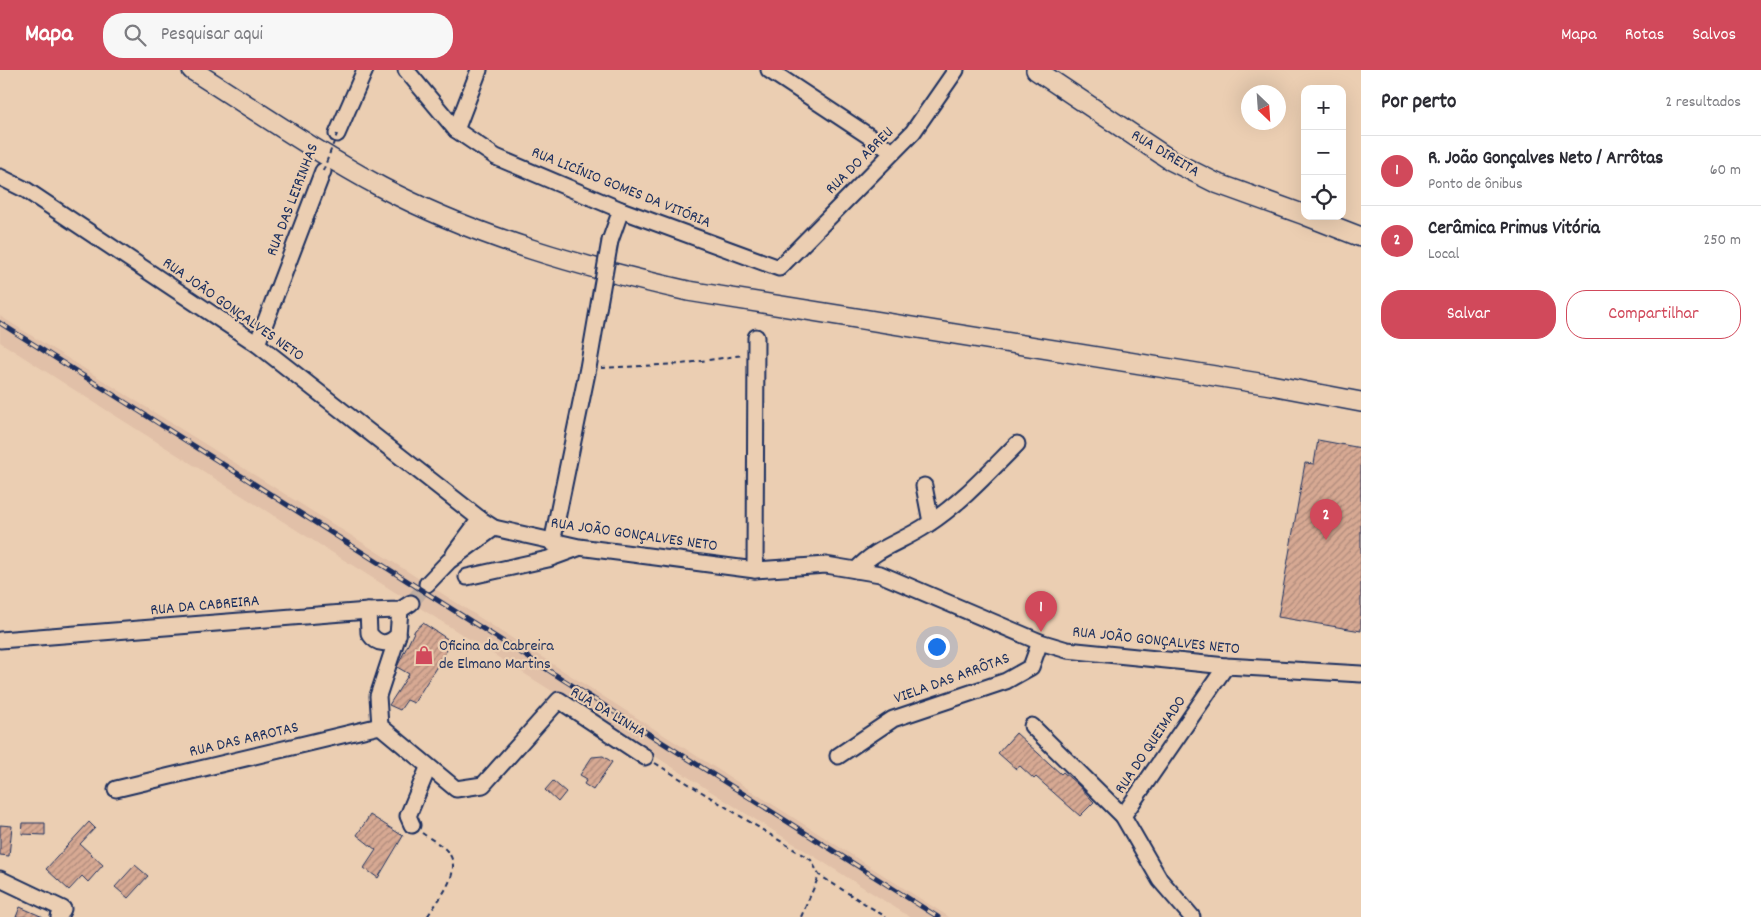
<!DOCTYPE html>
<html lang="pt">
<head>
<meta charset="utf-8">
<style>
  :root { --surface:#fff; --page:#f7f7f7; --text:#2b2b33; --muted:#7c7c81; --line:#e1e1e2; --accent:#d1495b }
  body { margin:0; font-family:Dekko,sans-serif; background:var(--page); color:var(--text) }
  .controls { position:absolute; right:15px; top:15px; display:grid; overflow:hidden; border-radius:10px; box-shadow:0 5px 20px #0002 }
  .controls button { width:45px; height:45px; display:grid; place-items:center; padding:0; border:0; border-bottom:1px solid var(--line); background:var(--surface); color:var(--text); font:25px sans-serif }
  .compass { position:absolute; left:1241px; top:15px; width:45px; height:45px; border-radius:50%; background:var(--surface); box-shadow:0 5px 20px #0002; rotate:155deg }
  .you { position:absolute; left:936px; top:576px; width:18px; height:18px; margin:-12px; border:4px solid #fff; border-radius:50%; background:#1a73e8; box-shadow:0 0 0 8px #1a73e833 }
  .badge { display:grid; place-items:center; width:32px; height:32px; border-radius:50%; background:var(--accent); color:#fff; font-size:16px; font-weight:700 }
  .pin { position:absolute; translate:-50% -41px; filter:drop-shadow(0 1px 2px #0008) }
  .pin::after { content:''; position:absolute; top:26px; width:18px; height:15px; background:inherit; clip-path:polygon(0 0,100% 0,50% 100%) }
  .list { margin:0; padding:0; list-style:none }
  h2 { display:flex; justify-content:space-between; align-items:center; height:65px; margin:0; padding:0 20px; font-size:21px }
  h2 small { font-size:16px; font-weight:400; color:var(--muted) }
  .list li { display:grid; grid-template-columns:32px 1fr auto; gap:15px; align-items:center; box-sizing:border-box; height:70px; padding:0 20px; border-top:1px solid var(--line) }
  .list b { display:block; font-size:19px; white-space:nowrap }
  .list p { margin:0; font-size:16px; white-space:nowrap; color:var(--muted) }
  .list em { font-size:16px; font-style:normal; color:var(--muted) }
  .actions { display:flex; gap:10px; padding:15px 20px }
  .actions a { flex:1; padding:11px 0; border:1px solid var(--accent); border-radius:20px; text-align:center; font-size:18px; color:var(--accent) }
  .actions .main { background:var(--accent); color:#fff }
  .icon { flex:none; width:28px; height:28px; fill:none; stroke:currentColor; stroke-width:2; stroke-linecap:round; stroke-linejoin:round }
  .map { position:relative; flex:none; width:1361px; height:847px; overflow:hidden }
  header { display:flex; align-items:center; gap:30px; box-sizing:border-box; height:70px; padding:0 25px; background:var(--accent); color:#fff }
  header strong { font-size:24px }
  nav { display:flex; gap:28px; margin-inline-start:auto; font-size:18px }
  .search { width:350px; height:45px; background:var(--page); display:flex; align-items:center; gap:12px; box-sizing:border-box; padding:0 18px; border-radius:20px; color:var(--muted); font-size:19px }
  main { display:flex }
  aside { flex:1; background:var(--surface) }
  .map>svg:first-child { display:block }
  .built { fill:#e1c0a8 }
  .building { fill:url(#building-hatch); stroke:#1b2f5e }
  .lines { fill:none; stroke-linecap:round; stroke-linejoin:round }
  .minor-tunnel { stroke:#c1aea1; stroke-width:15; stroke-dasharray:15 8; stroke-linecap:butt }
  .minor-casing { stroke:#1b2f5e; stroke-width:19 }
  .major-casing { stroke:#1b2f5e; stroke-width:22 }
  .path { stroke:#1b2f5e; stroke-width:2; stroke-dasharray:5 4; stroke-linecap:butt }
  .minor { stroke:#ebceb2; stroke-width:15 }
  .major { stroke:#ebceb2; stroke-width:19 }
  .rail-casing { stroke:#1b2f5e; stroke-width:5 }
  .rail { stroke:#ebceb2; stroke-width:3; stroke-dasharray:9; stroke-linecap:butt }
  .minor-bridge-casing { stroke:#1b2f5e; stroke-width:19; stroke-linecap:butt }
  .path-bridge { stroke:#1b2f5e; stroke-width:2; stroke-dasharray:5 4; stroke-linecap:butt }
  .minor-bridge { stroke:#ebceb2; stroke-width:15 }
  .labels { text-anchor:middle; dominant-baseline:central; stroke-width:4.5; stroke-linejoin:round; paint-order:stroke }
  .street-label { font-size:16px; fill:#1b2f5e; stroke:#ebceb2 }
  .poi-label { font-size:16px; fill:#1b2f5e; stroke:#ebceb2; text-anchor:start }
</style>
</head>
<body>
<header>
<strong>Mapa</strong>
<div class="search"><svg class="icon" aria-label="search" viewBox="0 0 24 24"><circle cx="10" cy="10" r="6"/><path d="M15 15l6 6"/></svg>Pesquisar aqui</div>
<nav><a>Mapa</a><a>Rotas</a><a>Salvos</a></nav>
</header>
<main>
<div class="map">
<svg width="1361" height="847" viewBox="0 0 1361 847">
  <defs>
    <pattern id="building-hatch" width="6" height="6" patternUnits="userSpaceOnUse" patternTransform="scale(1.25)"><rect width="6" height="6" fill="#d7a993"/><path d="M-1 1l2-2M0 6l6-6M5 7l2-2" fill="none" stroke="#ae8a7b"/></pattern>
  </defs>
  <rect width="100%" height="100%" fill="#ebceb2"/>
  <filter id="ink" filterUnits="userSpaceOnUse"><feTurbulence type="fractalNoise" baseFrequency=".02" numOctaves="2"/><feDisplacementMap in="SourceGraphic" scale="10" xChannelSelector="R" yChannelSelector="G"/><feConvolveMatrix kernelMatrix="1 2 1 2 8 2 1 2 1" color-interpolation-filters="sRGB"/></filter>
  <g filter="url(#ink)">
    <path class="built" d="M0 246 363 473 949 847H910L73 319 0 272Z"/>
    <g class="building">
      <path d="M1318 370 1361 378V561L1278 547 1305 393 1314 394Z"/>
      <path d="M423 553 452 572 414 633 407 630 400 640 389 635 409 604 397 597 415 560Z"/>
      <path d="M1016 663 1061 704 1063 702 1077 714 1094 732 1080 746 1036 707 1034 709 1020 696 1016 699 998 683Z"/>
      <path d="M603 686 612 692 593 720 584 714 587 709 580 705 592 687Z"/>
      <path d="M553 711 566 722 558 732 545 720Z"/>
      <path d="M370 745 403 766 378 808 364 798 376 780 357 765Z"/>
      <path d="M89 752 95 758 80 774 103 795 88 812 82 806 69 820 46 799Z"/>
      <path d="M23 753H45V765L22 764Z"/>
      <path d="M0 755 12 756 9 786 0 785Z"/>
      <path d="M135 795 148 806 128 828 115 817Z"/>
      <path d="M20 837 43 847H16Z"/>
    </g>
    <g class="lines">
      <path class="minor-tunnel" d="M411 533 427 514"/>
      <g class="minor-casing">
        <g id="minor">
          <path d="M406 0 456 60 496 87 621 140 779 198 913 62 956 0"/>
          <path d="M769 0 893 82"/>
          <path d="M456 60 479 0"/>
          <path d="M337 64 365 0"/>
          <path d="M0 107 26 120 257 274 480 449 494 458 579 477 755 500 826 495 880 504 1040 572 1067 580 1226 596 1361 604"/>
          <path d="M610 171 621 140"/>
          <path d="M257 274 323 101"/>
          <path d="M924 416 931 452"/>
          <path d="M552 473 588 298 599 234"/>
          <path d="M454 484 480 449"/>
          <path d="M755 500 756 267"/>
          <path d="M856 500C877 477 902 472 927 455 961 433 989 402 1017 374"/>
          <path d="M467 507 548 489 578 478"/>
          <path d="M427 514 449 491 494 458"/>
          <path d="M368 541 369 563C377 575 388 576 398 565L400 540"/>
          <path d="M398 565 378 626 380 656 456 719 483 715 559 630 645 687"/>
          <path d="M0 570 368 541 400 540 411 533"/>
          <path d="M1032 656 1123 746"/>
          <path d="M838 686 893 649 1006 611 1031 597 1040 572"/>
          <path d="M116 719 380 656"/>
          <path d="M412 755 408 746 428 698"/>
          <path d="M0 809 63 839 59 847"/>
          <path d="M1192 847 1160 810 1123 746 1226 596"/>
        </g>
      </g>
      <g class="major-casing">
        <g id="major">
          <path d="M192 0C254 39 316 82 381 117 478 168 582 197 688 221L1271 315 1361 332"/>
          <path d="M1036 0 1172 91 1216 113 1305 145"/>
          <path d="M1307 146 1361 167"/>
        </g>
      </g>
      <g class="path">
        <path d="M601 298 681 294 743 285"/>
        <path d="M655 693 811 790 819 805 886 847"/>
        <path d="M422 763C430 769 441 774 447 781 465 800 438 830 427 847"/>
        <path d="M801 847 819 806"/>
      </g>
      <use href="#minor" class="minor"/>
      <use href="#major" class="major"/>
      <g class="rail-casing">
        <path id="rail" d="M0 253 938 847"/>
      </g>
      <use href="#rail" class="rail"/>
      <g class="minor-bridge-casing">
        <path id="minor-bridge" d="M599 234 610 171"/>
      </g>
      <path class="path-bridge" d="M323 101 337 64"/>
      <use href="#minor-bridge" class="minor-bridge"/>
    </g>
  </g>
  <defs>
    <g id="shop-bare" transform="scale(1.5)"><path d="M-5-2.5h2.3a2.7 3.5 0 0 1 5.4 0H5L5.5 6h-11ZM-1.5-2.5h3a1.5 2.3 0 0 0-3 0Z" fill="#d1495b" stroke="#ebceb2" stroke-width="2.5" paint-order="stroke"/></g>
  </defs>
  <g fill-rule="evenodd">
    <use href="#shop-bare" x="424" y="585"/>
  </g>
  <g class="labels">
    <g class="street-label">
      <text transform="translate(1165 84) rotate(31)">RUA DIREITA</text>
      <text transform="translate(860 91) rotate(-45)">RUA DO ABREU</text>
      <text transform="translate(621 118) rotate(22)">RUA LICÍNIO GOMES DA VITÓRIA</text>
      <text transform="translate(293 130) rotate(-69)">RUA DAS LEIRINHAS</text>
      <text transform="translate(233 240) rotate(35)">RUA JOÃO GONÇALVES NETO</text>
      <text transform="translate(634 465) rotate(8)">RUA JOÃO GONÇALVES NETO</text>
      <text transform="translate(205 536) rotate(-5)">RUA DA CABREIRA</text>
      <text transform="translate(1156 571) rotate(6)">RUA JOÃO GONÇALVES NETO</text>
      <text transform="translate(952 609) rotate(-20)">VIELA DAS ARRÔTAS</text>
      <text transform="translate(608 643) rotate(31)">RUA DA LINHA</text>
      <text transform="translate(244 670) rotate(-13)">RUA DAS ARROTAS</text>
      <text transform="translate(1151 675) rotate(-56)">RUA DO QUEIMADO</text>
    </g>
    <g class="poi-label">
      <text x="439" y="576">Oficina da Cabreira<tspan x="439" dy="18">de Elmano Martins</tspan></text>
    </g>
  </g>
</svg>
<div class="controls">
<button>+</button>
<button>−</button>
<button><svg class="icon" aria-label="locate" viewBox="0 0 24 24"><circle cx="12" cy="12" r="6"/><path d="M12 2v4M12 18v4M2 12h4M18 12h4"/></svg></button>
</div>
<svg class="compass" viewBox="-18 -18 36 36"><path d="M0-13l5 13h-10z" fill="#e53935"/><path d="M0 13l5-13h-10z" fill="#7c7c81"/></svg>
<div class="you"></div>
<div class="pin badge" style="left:1041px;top:562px">1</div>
<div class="pin badge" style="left:1326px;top:470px">2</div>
</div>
<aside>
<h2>Por perto<small>2 resultados</small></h2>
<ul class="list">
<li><span class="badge">1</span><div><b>R. João Gonçalves Neto / Arrôtas</b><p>Ponto de ônibus</p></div><em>60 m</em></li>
<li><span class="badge">2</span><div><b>Cerâmica Primus Vitória</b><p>Local</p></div><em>250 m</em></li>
</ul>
<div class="actions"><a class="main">Salvar</a><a>Compartilhar</a></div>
</aside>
</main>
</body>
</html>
